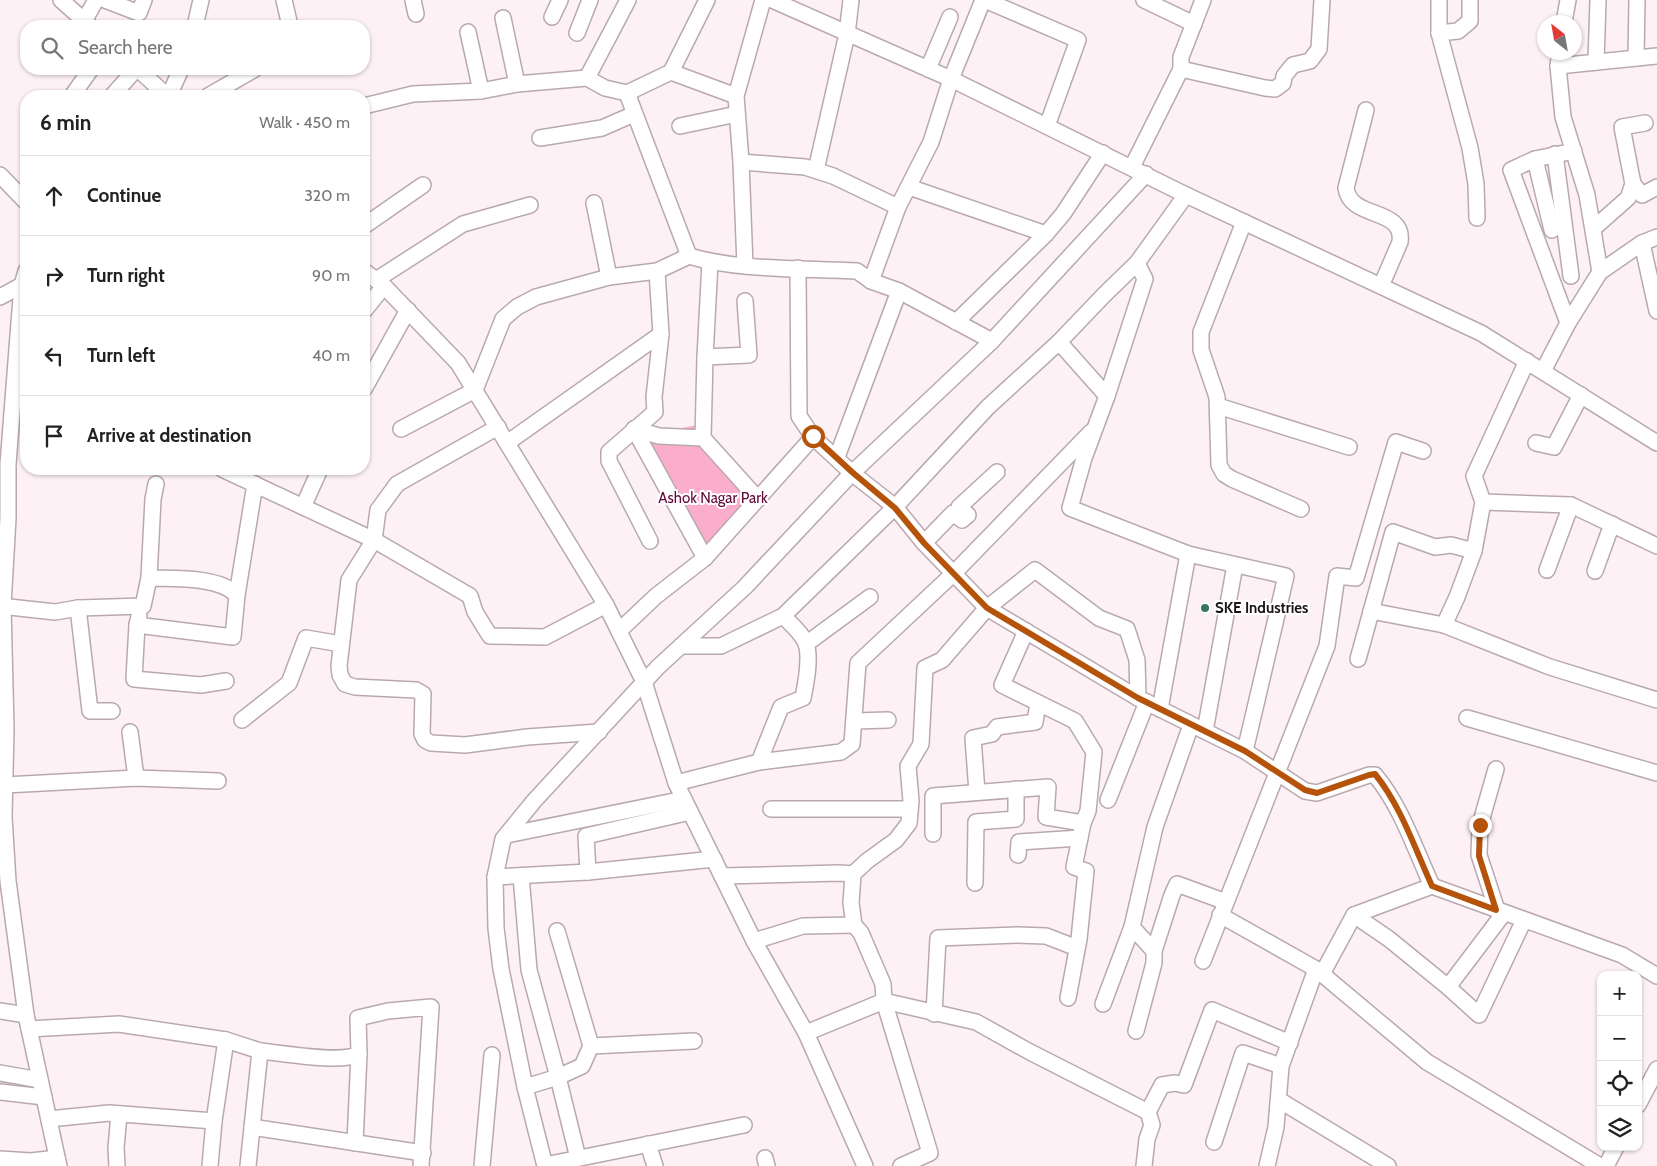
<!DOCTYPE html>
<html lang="en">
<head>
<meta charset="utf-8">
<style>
  :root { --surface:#fff; --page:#f6f6f6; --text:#222; --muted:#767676; --line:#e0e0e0 }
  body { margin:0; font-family:Cabin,sans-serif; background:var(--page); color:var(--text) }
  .controls { position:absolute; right:15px; bottom:15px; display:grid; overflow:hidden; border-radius:10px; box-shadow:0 1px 4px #0004 }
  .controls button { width:45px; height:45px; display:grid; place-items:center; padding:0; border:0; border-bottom:1px solid var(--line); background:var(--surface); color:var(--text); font:25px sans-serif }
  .compass { position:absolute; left:1537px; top:15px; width:45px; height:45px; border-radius:50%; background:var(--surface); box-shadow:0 1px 4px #0004; rotate:329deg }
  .stop { position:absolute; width:15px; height:15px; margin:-11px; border:4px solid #b45309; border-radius:50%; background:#fff }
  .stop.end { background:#b45309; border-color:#fff; box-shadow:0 1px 5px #0008 }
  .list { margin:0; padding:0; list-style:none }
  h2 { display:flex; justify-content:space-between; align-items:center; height:65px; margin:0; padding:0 20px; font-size:21px }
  h2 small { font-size:16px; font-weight:400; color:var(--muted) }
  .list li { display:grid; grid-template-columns:32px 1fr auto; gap:15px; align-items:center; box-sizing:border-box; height:80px; padding:0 20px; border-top:1px solid var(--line) }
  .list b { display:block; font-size:19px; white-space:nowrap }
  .list em { font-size:16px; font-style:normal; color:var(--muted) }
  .icon { flex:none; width:28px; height:28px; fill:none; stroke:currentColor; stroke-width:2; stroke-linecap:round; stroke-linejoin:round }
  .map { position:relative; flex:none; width:1657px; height:1166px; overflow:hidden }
  .search { position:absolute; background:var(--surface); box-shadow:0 1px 4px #0004; left:20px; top:20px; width:350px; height:55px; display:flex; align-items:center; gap:12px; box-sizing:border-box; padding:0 18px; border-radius:20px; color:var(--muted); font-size:19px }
  .panel { position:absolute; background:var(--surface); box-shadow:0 1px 4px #0004; left:20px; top:90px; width:350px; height:385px; border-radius:20px }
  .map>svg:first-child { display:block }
  .green { fill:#fbadcc }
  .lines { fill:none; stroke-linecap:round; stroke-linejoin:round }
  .minor-casing { stroke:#b9a9af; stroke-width:18 }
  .minor { stroke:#fff; stroke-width:15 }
  .route { stroke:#b45309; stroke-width:6 }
  .poi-dot { fill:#347564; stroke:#fff; stroke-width:2 }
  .labels { text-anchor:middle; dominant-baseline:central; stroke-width:4; stroke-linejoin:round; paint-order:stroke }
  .park-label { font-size:15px; fill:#620839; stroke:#fff }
  .poi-label { font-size:15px; font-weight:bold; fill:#1a1517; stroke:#fff; text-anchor:start }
</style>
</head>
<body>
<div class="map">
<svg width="1657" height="1166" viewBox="0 0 1657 1166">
  <rect width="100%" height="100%" fill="#fef1f6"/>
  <path class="green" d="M697 425 752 498 705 547 667 476 647 435Z"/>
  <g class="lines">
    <g class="minor-casing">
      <g id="minor">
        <path d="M61 0 90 26"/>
        <path d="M105 0 139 13 144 0"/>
        <path d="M284 0 290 26"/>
        <path d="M413 0 416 14"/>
        <path d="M772 0 951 79 1186 195 1481 333 1657 443"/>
        <path d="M985 0 1078 40 1047 126"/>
        <path d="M1144 0 1194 24"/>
        <path d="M1203 0 1181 57V69L1265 88 1275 89 1283 83 1284 76 1293 65 1310 61 1319 49 1322 0"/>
        <path d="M1439 0V33L1470 148 1476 184 1477 218"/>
        <path d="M552 17 560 0"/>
        <path d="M503 18 517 84"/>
        <path d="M84 21 96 0"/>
        <path d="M1564 22 1568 0"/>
        <path d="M195 26 201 0"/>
        <path d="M468 32 481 91"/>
        <path d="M577 33 590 0"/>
        <path d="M1439 33 1458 31 1470 21V0"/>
        <path d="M1560 52 1558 66 1657 56"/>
        <path d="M1636 58 1637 0"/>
        <path d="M1596 62 1598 0"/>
        <path d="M1558 66 1563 117 1587 195 1600 272"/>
        <path d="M138 69 167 96"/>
        <path d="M928 69 950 17"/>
        <path d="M671 72 707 0"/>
        <path d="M587 78 628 0"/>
        <path d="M627 93 689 256"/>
        <path d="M72 96 91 69"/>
        <path d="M112 96 136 69"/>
        <path d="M169 96 181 69"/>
        <path d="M208 96 255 69"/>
        <path d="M364 106 413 94 481 91 517 84 587 78 605 88 627 93 671 72 736 96"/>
        <path d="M1366 110 1346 188C1350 220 1405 207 1400 242L1381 286"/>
        <path d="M680 126 737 114"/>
        <path d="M540 138 602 128 634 114"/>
        <path d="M1555 154 1571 276"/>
        <path d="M1535 159 1552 230"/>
        <path d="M741 162 805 167 833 176 898 207"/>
        <path d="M1132 167 1181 69"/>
        <path d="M816 170 847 34 851 0"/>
        <path d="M0 175 26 202"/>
        <path d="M1633 184 1642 195 1657 187"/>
        <path d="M909 187 1046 234"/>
        <path d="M594 203 609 277"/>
        <path d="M1244 222 1201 332V350L1217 397 1219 465 1224 474 1232 479 1301 509"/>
        <path d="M364 226 423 185"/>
        <path d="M1594 228 1628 198 1633 184 1622 127 1645 123"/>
        <path d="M1642 243 1657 311"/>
        <path d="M710 262 705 357 703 438 758 499"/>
        <path d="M1137 263 1145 279 1107 396 1084 458 1070 508 1188 554 1286 576 1245 751"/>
        <path d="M745 266 741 162 736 96 763 0"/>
        <path d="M798 268 799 416 813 437 852 473 895 507 924 543 987 608 1138 698 1245 751 1305 791 1317 793 1369 775H1375C1401 806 1415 849 1432 886"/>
        <path d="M26 271 22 285 8 464V518L3 606 6 729 4 817 8 881 26 1015 59 1166"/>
        <path d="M364 271 384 286 458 363 606 605 644 682 676 783 754 941 806 1033 865 1166"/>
        <path d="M376 280 463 224 530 205"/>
        <path d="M871 281 898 207 931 142 951 79 983 0"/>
        <path d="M0 297 22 285"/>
        <path d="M364 311 384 286"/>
        <path d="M956 322 1046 234 1063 214 1103 153"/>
        <path d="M1568 323 1511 170 1535 159 1574 151"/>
        <path d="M1059 342 1107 396"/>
        <path d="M705 357 749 355 745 301"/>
        <path d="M1543 371 1568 323 1600 272 1642 243 1657 237"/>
        <path d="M364 389 408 310"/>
        <path d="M1218 406 1349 447"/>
        <path d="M498 427 397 484 378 510 374 540 349 580 339 666 340 675 345 684 355 687 416 690 423 694 422 734 425 740 431 743 465 745 527 737 599 732"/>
        <path d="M401 429 475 390 503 319 517 307 536 297 609 277 657 271 689 256C740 271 804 268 857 271L871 281 899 291 992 341"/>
        <path d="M634 429 705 558"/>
        <path d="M634 429 659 436 703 438"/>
        <path d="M507 443 661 334"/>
        <path d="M1536 443 1554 447 1581 395"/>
        <path d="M837 457 899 291"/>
        <path d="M222 469 374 540 470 596 475 612 490 636 545 637 606 605"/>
        <path d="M1483 502 1571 505 1657 546"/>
        <path d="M303 507 320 469"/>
        <path d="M650 541 609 461V452L655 412 654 397 661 334 657 271"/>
        <path d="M924 543 953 513 962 520 968 515 959 507 997 472"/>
        <path d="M1547 570 1571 505"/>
        <path d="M1595 571 1612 524"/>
        <path d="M237 595 255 484"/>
        <path d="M0 606 55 612 78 608 143 606 149 578 153 499 156 484"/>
        <path d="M78 608 90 711H112"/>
        <path d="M1371 611 1444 625 1550 667 1657 700"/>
        <path d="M139 616 137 625 134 679 201 685 226 681"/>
        <path d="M137 625 233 637 237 595C219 576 174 579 149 578"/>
        <path d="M1444 625 1457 597 1474 551 1483 502 1474 476 1527 361"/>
        <path d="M619 631 656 596 705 558 813 437"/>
        <path d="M1026 631 1002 685 1075 721 1094 752 1088 811 1083 823 1074 867 1086 871 1079 939 1068 998"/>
        <path d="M806 644 870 597"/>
        <path d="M681 646H721L783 616 895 507 988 407 1059 342 1105 294 1137 263 1186 195"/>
        <path d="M1358 659 1393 532 1435 547 1451 545 1474 551"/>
        <path d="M1160 709 1188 554"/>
        <path d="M1467 718 1657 773"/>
        <path d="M242 720 289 683 306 638 341 644"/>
        <path d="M854 721 888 720"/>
        <path d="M1205 731 1235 565"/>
        <path d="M130 732 136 778"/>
        <path d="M759 762 841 752 852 744 858 663 953 574 1091 432"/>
        <path d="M1496 769 1480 825 1479 855 1497 910"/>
        <path d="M676 783 759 762 781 707 803 698C806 683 811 658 806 643 801 632 791 624 783 616"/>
        <path d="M5 785 136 778 218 781"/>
        <path d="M977 792 973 738 992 734 997 727 1035 722 1038 703"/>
        <path d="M1108 800 1147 702"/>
        <path d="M771 809H910"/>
        <path d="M933 834V796L1048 787 1046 817 1083 823"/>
        <path d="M507 835 684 799"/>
        <path d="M1018 855 1019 842 1080 838"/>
        <path d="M588 872 714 859"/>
        <path d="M521 876 529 970 558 1077 578 1158"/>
        <path d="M722 876 839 873 853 874"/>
        <path d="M495 877 588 872 586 836 690 812"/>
        <path d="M975 883 976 822 1016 819V789"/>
        <path d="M1220 915 1316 969 1427 1062 1600 1166"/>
        <path d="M1354 915 1389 939 1448 987 1504 913"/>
        <path d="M854 925 861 933 883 984 884 1001 976 1022 1030 1052 1148 1112 1152 1125 1147 1139 1144 1166"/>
        <path d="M557 931 591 1046"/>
        <path d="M754 941 803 926 854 925 851 903 853 874 867 861 896 840 909 823 911 801 908 766 921 744 925 668 942 660 987 608 1035 570 1099 618 1127 629 1137 660 1138 698"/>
        <path d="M1154 951 1172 895 1177 884 1226 902"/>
        <path d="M1203 961 1327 646 1337 576 1356 578 1396 442 1423 451"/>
        <path d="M1322 974 1354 915 1432 886 1622 955 1657 976"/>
        <path d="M1448 987 1479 1015 1524 920"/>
        <path d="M1103 1004 1132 927"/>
        <path d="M0 1011 26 1015"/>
        <path d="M934 1014 938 938 1017 935 1046 936 1077 948"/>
        <path d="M29 1029 119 1024 226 1040 260 1051 248 1166"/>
        <path d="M1136 1031 1154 963V951L1132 927 1155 827 1191 725"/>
        <path d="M806 1033 884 1001 930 1153 901 1166"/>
        <path d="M260 1051C282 1053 342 1064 359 1054L358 1018 388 1011 431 1007 421 1166"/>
        <path d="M0 1073 40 1080"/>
        <path d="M525 1087 558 1077 582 1066 591 1046 694 1041"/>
        <path d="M0 1092 44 1097"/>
        <path d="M1279 1100 1388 1166"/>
        <path d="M1638 1105 1657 1069"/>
        <path d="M1148 1112 1162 1085 1175 1083 1184 1085 1212 1010 1290 1043"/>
        <path d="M49 1119 109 1113 214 1121 210 1166"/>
        <path d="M214 1121 226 1040"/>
        <path d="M252 1127 423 1153"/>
        <path d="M1214 1142 1243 1053 1281 1066"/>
        <path d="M355 1143 359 1054"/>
        <path d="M648 1144 655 1166"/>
        <path d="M765 1158 767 1166"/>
        <path d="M0 1159 31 1161 57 1158"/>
        <path d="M545 1165 744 1125"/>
        <path d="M117 1166 116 1148 119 1114"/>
        <path d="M482 1166 492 1055"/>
        <path d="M545 1166 525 1087 501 969 496 928 495 877 503 839 534 801 658 667 745 587 852 473 992 341 1146 174"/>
        <path d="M1267 1166 1276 1127 1281 1066 1316 969"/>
        <path d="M1606 1166 1616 1147"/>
      </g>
    </g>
    <use href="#minor" class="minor"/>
  </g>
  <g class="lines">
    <path class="route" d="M813 436 852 472 895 508 924 543 987 608 1138 698 1245 751 1305 790 1317 793 1369 775 1375 774C1401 806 1415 849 1432 886L1496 910 1479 856 1480 825"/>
  </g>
  <circle class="poi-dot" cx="1205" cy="608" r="5"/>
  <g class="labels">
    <g class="park-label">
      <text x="713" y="498">Ashok Nagar Park</text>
    </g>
    <g class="poi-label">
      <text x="1215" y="608">SKE Industries</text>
    </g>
  </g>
</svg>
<div class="controls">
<button>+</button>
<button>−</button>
<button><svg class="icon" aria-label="locate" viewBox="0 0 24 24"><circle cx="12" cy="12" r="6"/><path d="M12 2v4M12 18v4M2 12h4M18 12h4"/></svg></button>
<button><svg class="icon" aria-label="layers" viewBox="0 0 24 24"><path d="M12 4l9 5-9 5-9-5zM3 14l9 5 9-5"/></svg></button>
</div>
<svg class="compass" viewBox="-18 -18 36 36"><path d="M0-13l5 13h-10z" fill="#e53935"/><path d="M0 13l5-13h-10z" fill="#767676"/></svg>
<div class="stop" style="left:813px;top:436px"></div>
<div class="stop end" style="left:1480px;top:825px"></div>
<div class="search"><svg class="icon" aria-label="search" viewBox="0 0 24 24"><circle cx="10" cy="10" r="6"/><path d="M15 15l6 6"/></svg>Search here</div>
<section class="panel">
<h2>6 min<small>Walk · 450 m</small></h2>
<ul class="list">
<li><svg class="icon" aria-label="ahead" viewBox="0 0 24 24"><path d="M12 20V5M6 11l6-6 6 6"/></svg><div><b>Continue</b></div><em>320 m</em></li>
<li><svg class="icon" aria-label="right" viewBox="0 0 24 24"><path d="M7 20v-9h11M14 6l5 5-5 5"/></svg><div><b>Turn right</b></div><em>90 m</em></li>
<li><svg class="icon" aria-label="left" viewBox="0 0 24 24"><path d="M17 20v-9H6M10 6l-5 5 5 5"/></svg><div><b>Turn left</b></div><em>40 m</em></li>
<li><svg class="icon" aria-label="arrive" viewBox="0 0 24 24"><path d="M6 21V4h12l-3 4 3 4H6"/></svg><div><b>Arrive at destination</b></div></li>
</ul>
</section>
</div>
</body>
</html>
